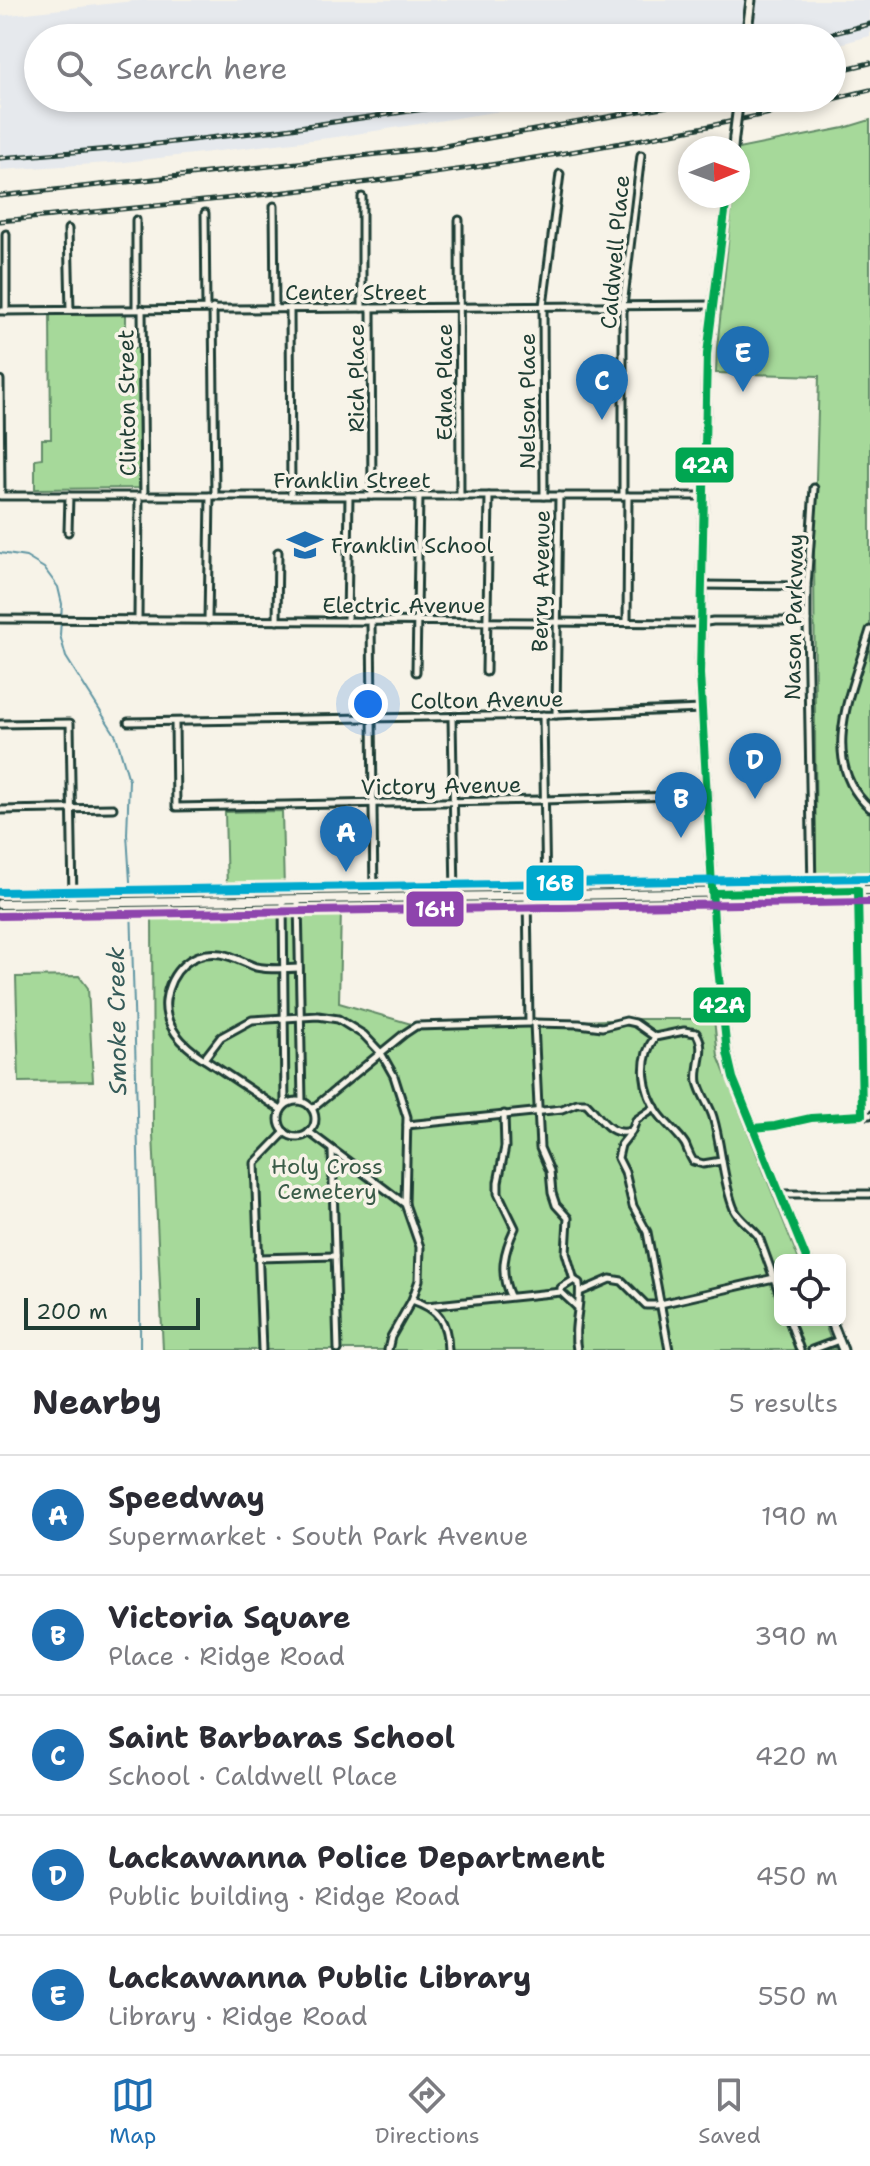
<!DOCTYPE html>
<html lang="en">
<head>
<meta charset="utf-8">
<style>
  :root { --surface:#fff; --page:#f2f2f3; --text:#2b2b33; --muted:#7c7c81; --line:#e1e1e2; --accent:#1f6fb2 }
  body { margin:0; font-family:"Shantell Sans",sans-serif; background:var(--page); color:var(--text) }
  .controls { position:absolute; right:24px; bottom:24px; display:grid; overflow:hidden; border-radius:12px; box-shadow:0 4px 12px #0003 }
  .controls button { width:72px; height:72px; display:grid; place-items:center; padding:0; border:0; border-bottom:2px solid var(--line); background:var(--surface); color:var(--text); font:40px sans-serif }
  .compass { position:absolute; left:678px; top:136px; width:72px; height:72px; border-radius:50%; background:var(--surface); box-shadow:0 4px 12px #0003; rotate:89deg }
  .scale { position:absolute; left:24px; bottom:20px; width:176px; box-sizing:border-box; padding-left:8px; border:4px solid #1f3d34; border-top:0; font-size:22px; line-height:28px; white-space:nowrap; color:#1f3d34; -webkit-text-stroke:6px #f7f3e8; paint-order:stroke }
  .you { position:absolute; left:368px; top:704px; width:28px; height:28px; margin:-20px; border:6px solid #fff; border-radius:50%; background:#1a73e8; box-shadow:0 0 0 12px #1a73e833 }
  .badge { display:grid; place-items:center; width:52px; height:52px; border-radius:50%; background:var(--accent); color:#fff; font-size:26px; font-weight:700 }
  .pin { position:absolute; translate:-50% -66px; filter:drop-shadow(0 2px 4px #0008) }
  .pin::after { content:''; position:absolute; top:42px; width:28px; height:24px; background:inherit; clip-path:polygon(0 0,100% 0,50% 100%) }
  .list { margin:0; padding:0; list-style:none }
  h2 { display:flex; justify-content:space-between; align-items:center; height:104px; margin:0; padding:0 32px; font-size:34px }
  h2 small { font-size:26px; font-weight:400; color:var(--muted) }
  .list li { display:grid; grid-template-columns:52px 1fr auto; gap:24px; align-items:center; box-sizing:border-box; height:120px; padding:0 32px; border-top:2px solid var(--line) }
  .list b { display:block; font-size:30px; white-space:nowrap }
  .list p { margin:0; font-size:26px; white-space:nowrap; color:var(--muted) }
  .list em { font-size:26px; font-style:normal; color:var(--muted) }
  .icon { flex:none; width:44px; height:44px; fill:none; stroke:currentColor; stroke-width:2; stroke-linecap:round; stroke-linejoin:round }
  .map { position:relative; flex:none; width:870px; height:1350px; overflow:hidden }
  .search { position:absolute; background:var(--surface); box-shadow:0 4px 12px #0003; left:24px; right:24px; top:24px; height:88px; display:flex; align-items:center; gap:20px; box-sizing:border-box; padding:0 28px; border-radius:44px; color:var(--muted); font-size:30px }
  .sheet { height:704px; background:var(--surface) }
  nav { display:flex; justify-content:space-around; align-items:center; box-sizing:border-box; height:112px; border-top:2px solid var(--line); background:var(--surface); font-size:22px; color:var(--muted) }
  nav a { display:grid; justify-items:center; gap:4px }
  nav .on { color:var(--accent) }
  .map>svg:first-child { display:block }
  .built { fill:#e6e9ed }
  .green { fill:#a6d99a; stroke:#628b67; stroke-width:2 }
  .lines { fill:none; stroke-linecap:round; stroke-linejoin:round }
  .stream { stroke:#6096a3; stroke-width:2 }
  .street-casing { stroke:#1f3d34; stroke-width:11 }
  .secondary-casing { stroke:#1f3d34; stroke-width:13 }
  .primary-casing { stroke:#1f3d34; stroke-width:14 }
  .street { stroke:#f7f3e8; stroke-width:5 }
  .secondary { stroke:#f7f3e8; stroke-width:7 }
  .primary { stroke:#f7f3e8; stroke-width:8 }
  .rail-casing { stroke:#1f3d34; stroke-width:5 }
  .rail { stroke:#f7f3e8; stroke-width:2; stroke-dasharray:6; stroke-linecap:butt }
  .secondary-bridge-casing { stroke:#1f3d34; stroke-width:13; stroke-linecap:butt }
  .secondary-bridge { stroke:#f7f3e8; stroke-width:7 }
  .bus-1-casing { stroke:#f7f3e8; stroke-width:14 }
  .bus-2-casing { stroke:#f7f3e8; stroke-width:14 }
  .bus-3-casing { stroke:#f7f3e8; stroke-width:14 }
  .bus-1 { stroke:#00a651; stroke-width:8 }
  .bus-2 { stroke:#8e44ad; stroke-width:8 }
  .bus-3 { stroke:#00a9ce; stroke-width:8 }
  .labels { text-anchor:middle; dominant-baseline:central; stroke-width:7; stroke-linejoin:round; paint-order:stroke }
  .street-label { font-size:22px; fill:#1f3d34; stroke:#f7f3e8 }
  .poi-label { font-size:22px; fill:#1f3d34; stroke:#f7f3e8; text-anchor:start }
  .park-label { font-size:22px; fill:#3a5c48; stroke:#f7f3e8 }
  .water-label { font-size:24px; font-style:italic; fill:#355b59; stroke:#f7f3e8 }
  .line-badge { stroke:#f7f3e8; stroke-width:3 }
  .badge-label { font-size:22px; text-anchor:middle; font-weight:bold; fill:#fff }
</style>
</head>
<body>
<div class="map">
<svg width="870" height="1350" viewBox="0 0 870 1350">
  <rect width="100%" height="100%" fill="#f7f3e8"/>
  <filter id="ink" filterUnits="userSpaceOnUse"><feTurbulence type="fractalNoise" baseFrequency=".0125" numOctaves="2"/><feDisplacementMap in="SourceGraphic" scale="16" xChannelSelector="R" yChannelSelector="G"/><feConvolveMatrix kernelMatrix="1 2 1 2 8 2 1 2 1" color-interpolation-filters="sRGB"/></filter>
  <g filter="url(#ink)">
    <path class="built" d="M142 0H870V36L832 46V38H38V98H582L337 137 125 162 0 170V16Z"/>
    <g class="green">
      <path d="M870 120V885H816L814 548 819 376 716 373 717 348 733 196H738V149L844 128Z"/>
      <path d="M126 311V348H138L139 488 35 489V459L42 458V439H51L50 312Z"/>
      <path d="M282 811 284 890 227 891 225 812Z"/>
      <path d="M341 908 339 1003 418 1026 640 1019H714L718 1056 799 1260H780V1320H823L835 1350H163L153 1134 152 913Z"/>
      <path d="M79 976 88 988 93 1081 19 1082 16 977Z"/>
    </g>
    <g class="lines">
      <g class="stream">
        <path d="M0 553 26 557 44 568 58 587 62 604 60 635 66 657 116 736 129 780 127 834 131 897"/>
        <path d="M131 903C135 1052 141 1201 140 1350"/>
      </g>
      <g class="street-casing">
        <g id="street">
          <path d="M362 197V308"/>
          <path d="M274 206 275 308"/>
          <path d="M205 213 206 308"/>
          <path d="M136 220V309"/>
          <path d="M459 220 460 496"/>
          <path d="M68 229 70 310"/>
          <path d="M6 234V311"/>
          <path d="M213 308 215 495"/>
          <path d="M290 308 291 495"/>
          <path d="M371 308 372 496"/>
          <path d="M142 309 144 496"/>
          <path d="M0 311 713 305"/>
          <path d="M0 380 1 495"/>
          <path d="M0 496H704"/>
          <path d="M544 496 543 306 560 174"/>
          <path d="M623 496V306L641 155"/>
          <path d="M68 532 69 496"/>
          <path d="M702 585 807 586"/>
          <path d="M0 619 701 623 713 621H807"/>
          <path d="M138 620 139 496"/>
          <path d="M208 621 210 496"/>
          <path d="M277 621 278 552"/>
          <path d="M347 621 349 496"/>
          <path d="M371 621 374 899"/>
          <path d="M627 622 628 496"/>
          <path d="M870 630C853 687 816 761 870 808"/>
          <path d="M416 672 419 496"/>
          <path d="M486 672 489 496"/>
          <path d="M543 715 546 895"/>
          <path d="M556 715 559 496"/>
          <path d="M452 717 455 897"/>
          <path d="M128 722 556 715 702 709"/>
          <path d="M175 722 176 807 544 800 706 795"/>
          <path d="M0 724 70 723 73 902"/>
          <path d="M0 810 113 808"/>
          <path d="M812 890 807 621V586L814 488"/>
          <path d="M858 890 862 1115"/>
          <path d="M298 900 302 1101"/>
          <path d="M283 901 285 1105"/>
          <path d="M534 1023 540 1148 550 1171 552 1193 556 1205 568 1218 566 1253 574 1280"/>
          <path d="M534 1023 579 1024 602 1027 626 1021 635 1023 655 1037"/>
          <path d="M204 1059C184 1046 163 1026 166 1000 170 971 191 950 221 954 233 956 245 963 256 967 270 970 285 969 299 968"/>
          <circle cx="297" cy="1119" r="18"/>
          <path d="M655 1107 636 1120 632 1131 621 1145 618 1158 625 1172 633 1206 647 1232 669 1350"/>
          <path d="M312 1109 404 1034 416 1026 529 1023 527 896"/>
          <path d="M281 1110 204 1059 221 1037 252 1020 318 1016 338 1019 364 1035 381 1053 394 1076 407 1117 405 1204"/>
          <path d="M504 1114 505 1147 498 1182V1193L515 1228C504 1251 499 1272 510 1296"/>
          <path d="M407 1125 562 1109 577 1103H586C600 1116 609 1138 631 1131"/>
          <path d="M753 1128 775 1126 811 1118 870 1115"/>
          <path d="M309 1132 405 1204 420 1247 419 1280 412 1300 391 1337 388 1350"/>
          <path d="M332 1150 338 1350"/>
          <path d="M721 1161 703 1164 693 1161C689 1155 688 1150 685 1144 678 1133 667 1125 659 1114 643 1092 638 1060 655 1037L684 1031 696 1033C707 1048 695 1066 698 1082 701 1095 709 1104 713 1117 722 1147 722 1179 734 1209 739 1220 752 1227 759 1237L780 1295"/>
          <path d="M779 1194H870"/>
          <path d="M258 1258 335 1256"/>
          <path d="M580 1292 610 1279 622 1281 646 1305H656L774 1278"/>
          <path d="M412 1300C440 1309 447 1322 448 1350"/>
          <path d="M427 1306 561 1292"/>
          <path d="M789 1320 800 1350"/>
          <path d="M262 1350 255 1163 285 1132"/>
          <path d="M577 1350C572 1326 582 1305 579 1283L574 1280 561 1288V1292L577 1307"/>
          <path d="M812 1350 839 1340"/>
        </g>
      </g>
      <g class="secondary-casing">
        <g id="secondary">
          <path d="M746 38 751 0"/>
          <path d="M733 148 734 137"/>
          <path d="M727 196 707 354 700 674 715 940 727 1052 733 1078 807 1260"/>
          <path d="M831 1320 843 1350"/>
        </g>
      </g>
      <g class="primary-casing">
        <path id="primary" d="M0 904 870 890"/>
      </g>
      <use href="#street" class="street"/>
      <use href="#secondary" class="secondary"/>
      <use href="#primary" class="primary"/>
      <g class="rail-casing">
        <g id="rail">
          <path d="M814 38 870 24"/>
          <path d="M832 72 870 63"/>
          <path d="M0 158 122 148 278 130 501 98"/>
          <path d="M0 196 433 148 713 98"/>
          <path d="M0 221C133 208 266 196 399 178 557 157 715 128 870 90"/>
        </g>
      </g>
      <use href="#rail" class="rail"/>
      <g class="secondary-bridge-casing">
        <path id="secondary-bridge" d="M734 137 739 98"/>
      </g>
      <use href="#secondary-bridge" class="secondary-bridge"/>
      <g class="bus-1-casing">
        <g id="bus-1">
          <path d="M727 196 707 354 700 674 715 940 727 1052 733 1078 807 1260"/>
          <path d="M713 893 858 890 862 1115 811 1118 775 1126 753 1128"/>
        </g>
      </g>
      <g class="bus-2-casing">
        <path id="bus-2" d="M0 916 870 902"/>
      </g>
      <g class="bus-3-casing">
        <path id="bus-3" d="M0 892 870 878"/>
      </g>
      <use href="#bus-1" class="bus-1"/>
      <use href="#bus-2" class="bus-2"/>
      <use href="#bus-3" class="bus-3"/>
    </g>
  </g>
  <defs>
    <g id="school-bare" transform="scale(2.76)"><path d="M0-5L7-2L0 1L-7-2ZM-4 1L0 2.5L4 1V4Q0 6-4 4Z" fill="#1f6fb2" stroke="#f7f3e8" stroke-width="2.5" paint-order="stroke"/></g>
  </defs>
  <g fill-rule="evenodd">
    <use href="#school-bare" x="305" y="545"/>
  </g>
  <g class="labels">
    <g class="street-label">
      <text transform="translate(615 252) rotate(-85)">Caldwell Place</text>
      <text x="356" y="292">Center Street</text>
      <text transform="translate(356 378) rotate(-90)">Rich Place</text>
      <text transform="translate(444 382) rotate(-90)">Edna Place</text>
      <text transform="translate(527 401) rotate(-90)">Nelson Place</text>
      <text transform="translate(127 403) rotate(-91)">Clinton Street</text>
      <text x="352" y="480">Franklin Street</text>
      <text transform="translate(541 581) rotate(-89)">Berry Avenue</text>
      <text x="404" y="605">Electric Avenue</text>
      <text transform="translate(794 617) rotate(-89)">Nason Parkway</text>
      <text transform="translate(487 700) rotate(-1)">Colton Avenue</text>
      <text transform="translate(441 786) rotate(-1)">Victory Avenue</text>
    </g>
    <g class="poi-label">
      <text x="331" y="545">Franklin School</text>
    </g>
    <g class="park-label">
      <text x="327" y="1166">Holy Cross<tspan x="327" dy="25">Cemetery</tspan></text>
    </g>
    <g class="water-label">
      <text transform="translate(117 1021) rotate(-91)">Smoke Creek</text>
    </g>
  </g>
  <g class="line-badge">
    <rect x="674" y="446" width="61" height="38" rx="8" fill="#00a651"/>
    <rect x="525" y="864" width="60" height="38" rx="8" fill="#00a9ce"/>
    <rect x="405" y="890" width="60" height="38" rx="8" fill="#8e44ad"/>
    <rect x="692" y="986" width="60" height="38" rx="8" fill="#00a651"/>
  </g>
  <g class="badge-label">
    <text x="705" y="473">42A</text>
    <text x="555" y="891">16B</text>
    <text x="435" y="917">16H</text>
    <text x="722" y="1013">42A</text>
  </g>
</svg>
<div class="controls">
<button><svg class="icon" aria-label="locate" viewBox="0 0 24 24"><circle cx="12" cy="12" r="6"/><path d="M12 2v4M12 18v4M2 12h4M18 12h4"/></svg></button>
</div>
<svg class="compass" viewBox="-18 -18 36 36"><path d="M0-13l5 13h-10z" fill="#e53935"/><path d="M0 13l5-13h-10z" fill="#7c7c81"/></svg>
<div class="scale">200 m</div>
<div class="you"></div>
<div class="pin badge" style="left:346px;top:872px">A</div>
<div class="pin badge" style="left:681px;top:838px">B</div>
<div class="pin badge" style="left:602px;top:420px">C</div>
<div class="pin badge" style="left:755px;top:799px">D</div>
<div class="pin badge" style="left:743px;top:392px">E</div>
<div class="search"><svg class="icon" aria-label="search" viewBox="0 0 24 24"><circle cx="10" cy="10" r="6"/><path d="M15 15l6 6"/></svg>Search here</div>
</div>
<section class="sheet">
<h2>Nearby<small>5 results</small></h2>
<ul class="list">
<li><span class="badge">A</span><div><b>Speedway</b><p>Supermarket · South Park Avenue</p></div><em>190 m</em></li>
<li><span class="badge">B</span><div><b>Victoria Square</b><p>Place · Ridge Road</p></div><em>390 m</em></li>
<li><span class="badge">C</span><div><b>Saint Barbaras School</b><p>School · Caldwell Place</p></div><em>420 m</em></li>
<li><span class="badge">D</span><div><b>Lackawanna Police Department</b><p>Public building · Ridge Road</p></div><em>450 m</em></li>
<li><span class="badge">E</span><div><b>Lackawanna Public Library</b><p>Library · Ridge Road</p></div><em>550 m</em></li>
</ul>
</section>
<nav>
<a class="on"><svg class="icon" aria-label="map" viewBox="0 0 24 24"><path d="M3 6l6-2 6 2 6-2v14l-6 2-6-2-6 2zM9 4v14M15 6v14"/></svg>Map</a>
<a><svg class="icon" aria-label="directions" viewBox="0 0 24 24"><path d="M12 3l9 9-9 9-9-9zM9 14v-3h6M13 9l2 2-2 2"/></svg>Directions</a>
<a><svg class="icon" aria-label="saved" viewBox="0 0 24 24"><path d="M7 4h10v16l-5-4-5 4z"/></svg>Saved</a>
</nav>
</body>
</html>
